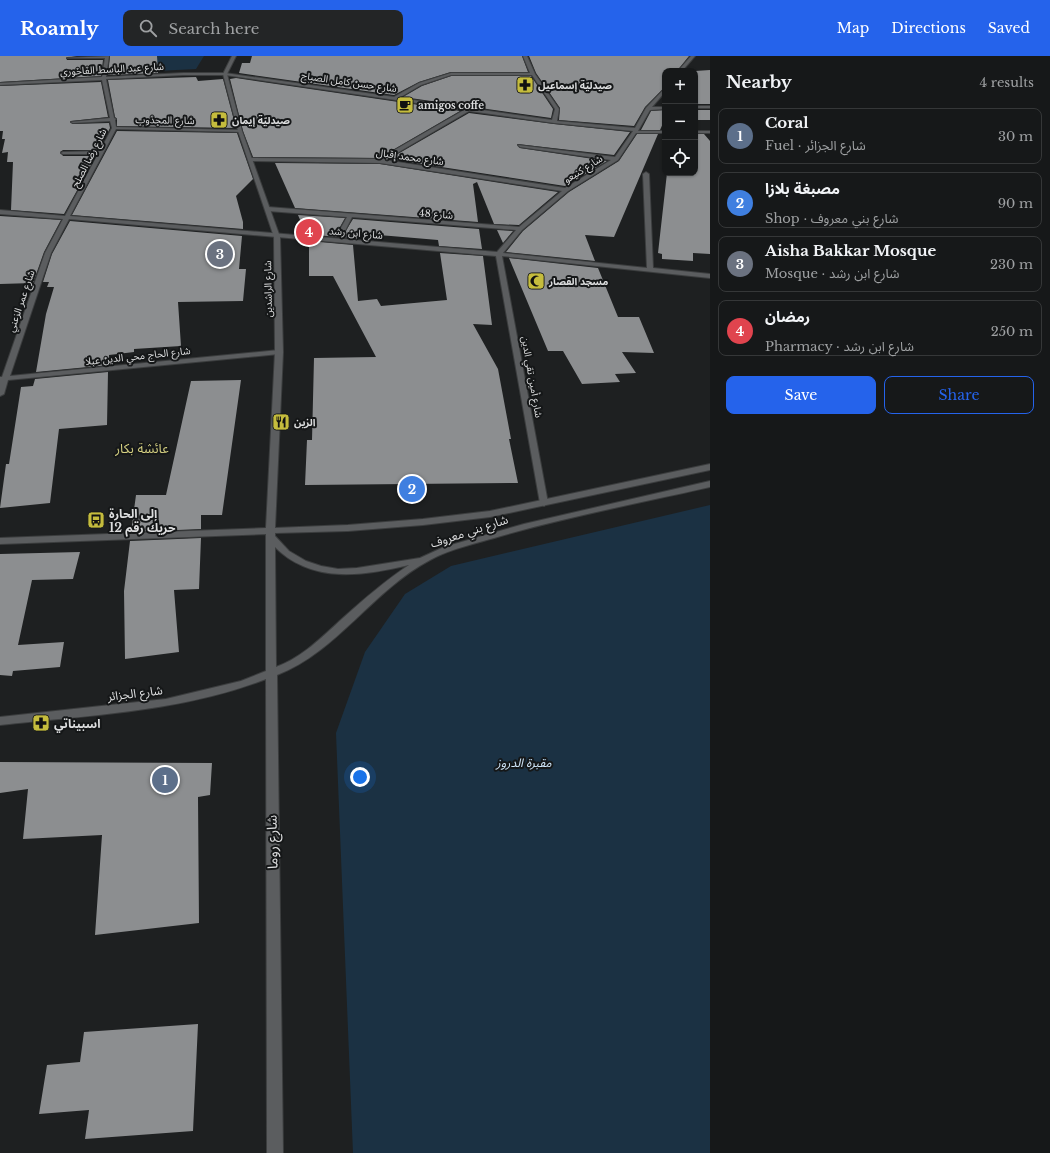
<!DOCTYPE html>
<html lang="en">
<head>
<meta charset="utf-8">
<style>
  :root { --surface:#161819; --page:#232526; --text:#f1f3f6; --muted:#9ea0a2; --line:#353738; --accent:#2563eb }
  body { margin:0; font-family:"Libre Baskerville","Noto Sans Arabic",serif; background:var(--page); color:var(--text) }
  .controls { position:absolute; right:12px; top:12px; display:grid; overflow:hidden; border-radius:8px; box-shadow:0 1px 3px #0004 }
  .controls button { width:36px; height:36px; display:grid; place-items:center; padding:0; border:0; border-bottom:1px solid var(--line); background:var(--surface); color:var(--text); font:20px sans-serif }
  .you { position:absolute; left:360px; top:721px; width:14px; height:14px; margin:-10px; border:3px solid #fff; border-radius:50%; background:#1a73e8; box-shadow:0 0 0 6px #1a73e833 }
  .badge { display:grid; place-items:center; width:26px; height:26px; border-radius:50%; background:var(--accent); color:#fff; font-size:13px; font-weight:700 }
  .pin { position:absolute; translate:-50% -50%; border:2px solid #fff; box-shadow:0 1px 4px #0006 }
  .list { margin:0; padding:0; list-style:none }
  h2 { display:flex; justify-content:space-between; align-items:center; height:52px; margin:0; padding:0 16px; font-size:17px }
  h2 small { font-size:13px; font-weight:400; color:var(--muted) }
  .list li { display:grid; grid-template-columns:26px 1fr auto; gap:12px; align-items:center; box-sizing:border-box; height:56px; margin:0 8px 8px; padding:0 8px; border:1px solid var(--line); border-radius:8px }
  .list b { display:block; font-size:15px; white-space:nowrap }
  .list p { margin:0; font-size:13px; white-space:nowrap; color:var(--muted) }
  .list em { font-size:13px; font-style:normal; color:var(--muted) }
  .actions { display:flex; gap:8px; padding:12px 16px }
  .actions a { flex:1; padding:9px 0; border:1px solid var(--accent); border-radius:8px; text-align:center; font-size:14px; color:var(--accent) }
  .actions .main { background:var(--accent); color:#fff }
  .icon { flex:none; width:22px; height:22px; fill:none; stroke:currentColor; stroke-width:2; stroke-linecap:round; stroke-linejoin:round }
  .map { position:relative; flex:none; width:710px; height:1097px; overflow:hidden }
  header { display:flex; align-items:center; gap:24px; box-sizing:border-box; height:56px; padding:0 20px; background:var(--accent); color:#fff }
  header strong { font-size:19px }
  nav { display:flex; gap:22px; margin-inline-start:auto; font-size:14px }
  .search { width:280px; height:36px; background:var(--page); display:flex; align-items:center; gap:10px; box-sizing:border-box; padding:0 14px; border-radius:8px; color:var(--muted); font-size:15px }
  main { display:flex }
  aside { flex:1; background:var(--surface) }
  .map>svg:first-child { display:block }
  .green { fill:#1b3143 }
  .building { fill:#8c8e90 }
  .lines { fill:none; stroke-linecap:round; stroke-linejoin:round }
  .street-casing { stroke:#3b3d3e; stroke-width:2 }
  .secondary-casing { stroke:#3b3d3e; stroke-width:2 }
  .street { fill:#5b5d5f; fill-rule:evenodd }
  .secondary { fill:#5b5d5f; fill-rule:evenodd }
  .labels { text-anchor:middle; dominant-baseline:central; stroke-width:4; stroke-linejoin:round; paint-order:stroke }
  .far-street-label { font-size:10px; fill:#dddedf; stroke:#151718 }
  .far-poi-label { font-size:10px; font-weight:bold; fill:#dddedf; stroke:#151718; text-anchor:start }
  .poi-label { font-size:12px; font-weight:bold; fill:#dddedf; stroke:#151718; text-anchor:start }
  .street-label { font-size:12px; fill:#dddedf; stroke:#151718 }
  .park-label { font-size:12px; font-style:italic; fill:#d1e7fa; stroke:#151718 }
  .neighbourhood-label { font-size:13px; fill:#d5d082; stroke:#151718 }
  .near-street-label { font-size:14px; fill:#dddedf; stroke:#151718 }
</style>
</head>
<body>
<header>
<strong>Roamly</strong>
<div class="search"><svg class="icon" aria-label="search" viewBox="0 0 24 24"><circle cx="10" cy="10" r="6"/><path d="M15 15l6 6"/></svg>Search here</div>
<nav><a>Map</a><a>Directions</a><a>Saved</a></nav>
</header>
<main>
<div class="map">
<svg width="710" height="1097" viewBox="0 0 710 1097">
  <rect width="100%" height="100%" fill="#1e2021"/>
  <g class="green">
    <path d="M123 0H204L196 13 118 17Z"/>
    <path d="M710 449V1097H353L336 677 365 596 405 538 451 510Z"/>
  </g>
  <g class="building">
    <path d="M0 0H77L66 2 67 4H103L101 20 0 26Z"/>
    <path d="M110 0H157L158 17 108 19Z"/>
    <path d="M252 0H522L528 16H451L419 26 394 39 239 17 242 7H250Z"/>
    <path d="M529 0H689L677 15H665V31L645 51 634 70 559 64 560 52 536 17Z"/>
    <path d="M710 14V48H695V15Z"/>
    <path d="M451 20H531L553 53 551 62 403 41 422 30Z"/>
    <path d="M196 21 198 25 223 23 236 72 117 70V63L115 61 108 24Z"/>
    <path d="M236 22 460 55 379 102 253 101 243 75 230 23Z"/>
    <path d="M101 26 108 61 71 65 70 66 73 68 109 67 110 72 99 94H63L60 96 63 100H96L64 158 11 154 13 106H7L8 96 2 97 5 83H2L3 75H0V30Z"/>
    <path d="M665 54V63L660 74H641L651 55Z"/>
    <rect x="695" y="54" width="15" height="10"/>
    <path d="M469 57 554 68 630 76 614 99 517 88 520 92 607 105 565 130 389 103Z"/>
    <path d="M117 75 237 77 253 123 236 140 243 166V173L72 159Z"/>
    <path d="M637 78H658L614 181 585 179 595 205 506 196 523 175 569 136 619 105Z"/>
    <path d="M695 78H704L710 85V198L693 197V205L662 203V198L658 197 667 117H695Z"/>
    <path d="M275 107 380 108 558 136 519 169 494 168 477 126 473 128 478 166 295 152Z"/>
    <path d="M298 159 345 162 336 178 337 181 306 178Z"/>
    <path d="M0 160 61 164 44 196 33 227 0 228Z"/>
    <path d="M353 163 479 173 482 193 439 190 438 184 391 180 352 177V182L342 181Z"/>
    <path d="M70 165 242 180 239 213H246L243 245 178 246 181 290 134 293V296L109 299V309L36 316 46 258 54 231H47L49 226H43L52 198Z"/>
    <path d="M497 174 513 175 503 187Z"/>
    <path d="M309 185 353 189 358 245 377 243 381 250 447 244 440 197 483 200 492 269 473 268 498 313 511 383H509L518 427 305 429 307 384H312L314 302 376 301 333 220H309Z"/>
    <path d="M509 202 598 212 618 261H639L654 297 622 296 636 317 615 318 620 326 582 328 563 295H548Z"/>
    <path d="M108 316 107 369 59 373 50 447 0 452 6 408H9L21 331 33 330 35 323Z"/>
    <path d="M241 324 222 459H201V473L131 476 136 439H166L191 325Z"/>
    <path d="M201 482 199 533 174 534 179 596 125 603 124 535 130 485Z"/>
    <path d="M80 496 73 523 32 524 18 589 64 586 60 611 13 615 12 620 0 619V498Z"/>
    <path d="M0 706 212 707 210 739 198 741 199 867 95 879 102 779 23 783 28 733 0 737Z"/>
    <path d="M198 968 193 1075 85 1083 89 1054 39 1058 47 1009 80 1006 84 976Z"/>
  </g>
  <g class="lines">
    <g class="street-casing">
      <g id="street">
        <path d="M109 0 106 21 183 17H225L394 41 419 27 451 17H530L523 0H527L535 18 559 53 557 65 635 72 646 52 665 32V36L652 51H665V53L650 54 638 75H665V77H636L618 104 568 135 522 174 503 197 647 212 643 118 646 116 649 118 653 212 710 218V222L502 200 548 447 544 450 540 447 496 200 69 163 51 197 10 320 279 294 283 296 279 298 8 324 4 338 0 340V321H2L45 197 63 163 0 158V154L65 160 98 98H63L61 97 63 96 100 95 112 72 110 65 73 67 71 66 110 62 102 24 0 29V27L102 21 105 2H67ZM183 19H225L464 54 379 103 250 102 248 105 380 107 562 135 519 171 268 151 265 153 268 155 347 161 337 179 340 181 343 179 352 161 516 174 497 196 70 160 116 73 242 76 240 74 116 71 115 64 116 63 114 62 106 23ZM451 19H532L555 53 552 64 399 42 421 29ZM469 55 554 67 633 75 615 101 518 89 520 91 611 104 565 132 385 104Z"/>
        <path d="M691 0H695L682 15H678Z"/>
        <rect x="695" y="50" width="15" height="2"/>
        <rect x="695" y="75" width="15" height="2"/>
      </g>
    </g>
    <g class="secondary-casing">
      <path id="secondary" d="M232 0H236L227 18 242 75 280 181 283 296 275 472 348 469 423 463 490 455 710 408V414L490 461 423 469 348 475 275 477V480L289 495 306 505 321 510 338 513 357 512 420 502 444 491 524 468 710 425V431C640 447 570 460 501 480 478 487 452 492 430 504 373 534 337 596 277 619L283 1097H267L266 623C181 656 89 659 0 669V661L166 643 241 625 266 615V478L0 488V482L266 472 275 296 274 181 238 75 223 18ZM275 491C312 528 363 520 409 509 385 525 364 543 343 562 322 581 303 601 276 611Z"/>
    </g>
    <use href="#street" class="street"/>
    <use href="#secondary" class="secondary"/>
  </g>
  <defs>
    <g id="pharmacy-square" transform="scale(0.9)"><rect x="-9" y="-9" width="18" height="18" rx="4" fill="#c5bc3d" stroke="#151718"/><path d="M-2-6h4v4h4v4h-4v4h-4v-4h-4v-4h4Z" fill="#111"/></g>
    <g id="cafe-square" transform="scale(0.9)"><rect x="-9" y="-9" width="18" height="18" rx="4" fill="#c5bc3d" stroke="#151718"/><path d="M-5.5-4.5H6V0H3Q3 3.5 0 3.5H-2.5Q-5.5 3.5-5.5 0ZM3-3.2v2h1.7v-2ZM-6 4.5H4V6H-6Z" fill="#111"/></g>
    <g id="mosque-square" transform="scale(0.9)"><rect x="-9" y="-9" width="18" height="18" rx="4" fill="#c5bc3d" stroke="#151718"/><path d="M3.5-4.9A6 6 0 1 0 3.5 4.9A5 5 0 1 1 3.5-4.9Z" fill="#111"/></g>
    <g id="restaurant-square" transform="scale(0.9)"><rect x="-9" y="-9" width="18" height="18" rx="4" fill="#c5bc3d" stroke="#151718"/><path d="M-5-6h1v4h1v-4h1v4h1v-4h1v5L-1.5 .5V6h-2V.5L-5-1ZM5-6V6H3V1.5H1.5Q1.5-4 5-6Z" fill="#111"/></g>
    <g id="bus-square" transform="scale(0.9)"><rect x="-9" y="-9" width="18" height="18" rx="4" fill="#c5bc3d" stroke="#151718"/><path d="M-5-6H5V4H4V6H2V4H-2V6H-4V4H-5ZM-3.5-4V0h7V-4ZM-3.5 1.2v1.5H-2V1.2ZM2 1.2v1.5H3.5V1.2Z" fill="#111"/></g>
  </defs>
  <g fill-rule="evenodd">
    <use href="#pharmacy-square" x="525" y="29"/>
    <use href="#cafe-square" x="405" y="49"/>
    <use href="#pharmacy-square" x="219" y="64"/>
    <use href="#mosque-square" x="536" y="225"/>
    <use href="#restaurant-square" x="281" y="366"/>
    <use href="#bus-square" x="96" y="464"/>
    <use href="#pharmacy-square" x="41" y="667"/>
  </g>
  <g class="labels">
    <g class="far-street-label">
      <text transform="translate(112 13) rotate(-3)">شارع عبد الباسط الفاخوري</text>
      <text transform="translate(349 26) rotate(8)">شارع حسن كامل الصباح</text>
      <text transform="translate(165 64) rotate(1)">شارع المجذوب</text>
      <text transform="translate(410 101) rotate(8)">شارع محمد إقبال</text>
      <text transform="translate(89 102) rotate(-63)">شارع رضا الصلح</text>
      <text transform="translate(583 113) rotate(-32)">شارع كنيعو</text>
      <text transform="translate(436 158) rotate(4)">شارع 48</text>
      <text transform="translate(356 177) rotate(5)">شارع ابن رشد</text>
      <text transform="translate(268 233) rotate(-91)">شارع الراشدين</text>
      <text transform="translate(21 245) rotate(-71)">شارع عمر الزعني</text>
      <text transform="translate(138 300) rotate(-6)">شارع الحاج محي الدين عبلا</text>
      <text transform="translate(532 321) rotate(80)">شارع أمين تقي الدين</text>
    </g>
    <g class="far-poi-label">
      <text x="538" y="29">صيدليّة إسماعيل</text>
      <text x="418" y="49">amigos coffe</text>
      <text x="232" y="64">صيدليّة إيمان</text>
      <text x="549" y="225">مسجد القصار</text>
      <text x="294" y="366">الزين</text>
    </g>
    <g class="poi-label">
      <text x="109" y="457">إلی الحارة<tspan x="109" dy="14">حريك رقم 12</tspan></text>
      <text x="54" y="667">اسبيناتي</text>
    </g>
    <g class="street-label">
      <text transform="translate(469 475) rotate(-18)">شارع بني معروف</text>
      <text transform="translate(135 637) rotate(-7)">شارع الجزائر</text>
    </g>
    <g class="park-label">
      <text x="524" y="706">مقبرة الدروز</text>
    </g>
    <g class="neighbourhood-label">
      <text x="142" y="392">عائشة بكار</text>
    </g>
    <g class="near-street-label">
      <text transform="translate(272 786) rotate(-91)">شارع روما</text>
    </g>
  </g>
</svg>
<div class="controls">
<button>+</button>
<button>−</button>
<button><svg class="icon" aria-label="locate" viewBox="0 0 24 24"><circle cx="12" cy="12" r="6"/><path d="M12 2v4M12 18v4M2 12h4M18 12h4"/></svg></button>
</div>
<div class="you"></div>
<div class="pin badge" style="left:165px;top:724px;background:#5c6f8a">1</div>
<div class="pin badge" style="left:412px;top:433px;background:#3f7fe0">2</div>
<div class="pin badge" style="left:220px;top:198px;background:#6b7280">3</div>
<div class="pin badge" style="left:309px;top:176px;background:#e0444e">4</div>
</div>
<aside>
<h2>Nearby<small>4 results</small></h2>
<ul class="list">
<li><span class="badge" style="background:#5c6f8a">1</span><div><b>Coral</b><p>Fuel · شارع الجزائر</p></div><em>30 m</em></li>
<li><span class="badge" style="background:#3f7fe0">2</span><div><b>مصبغة بلازا</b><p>Shop · شارع بني معروف</p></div><em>90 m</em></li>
<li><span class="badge" style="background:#6b7280">3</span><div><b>Aisha Bakkar Mosque</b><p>Mosque · شارع ابن رشد</p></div><em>230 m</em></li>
<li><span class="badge" style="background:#e0444e">4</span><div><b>رمضان</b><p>Pharmacy · شارع ابن رشد</p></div><em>250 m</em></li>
</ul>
<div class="actions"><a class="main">Save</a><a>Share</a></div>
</aside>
</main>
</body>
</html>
